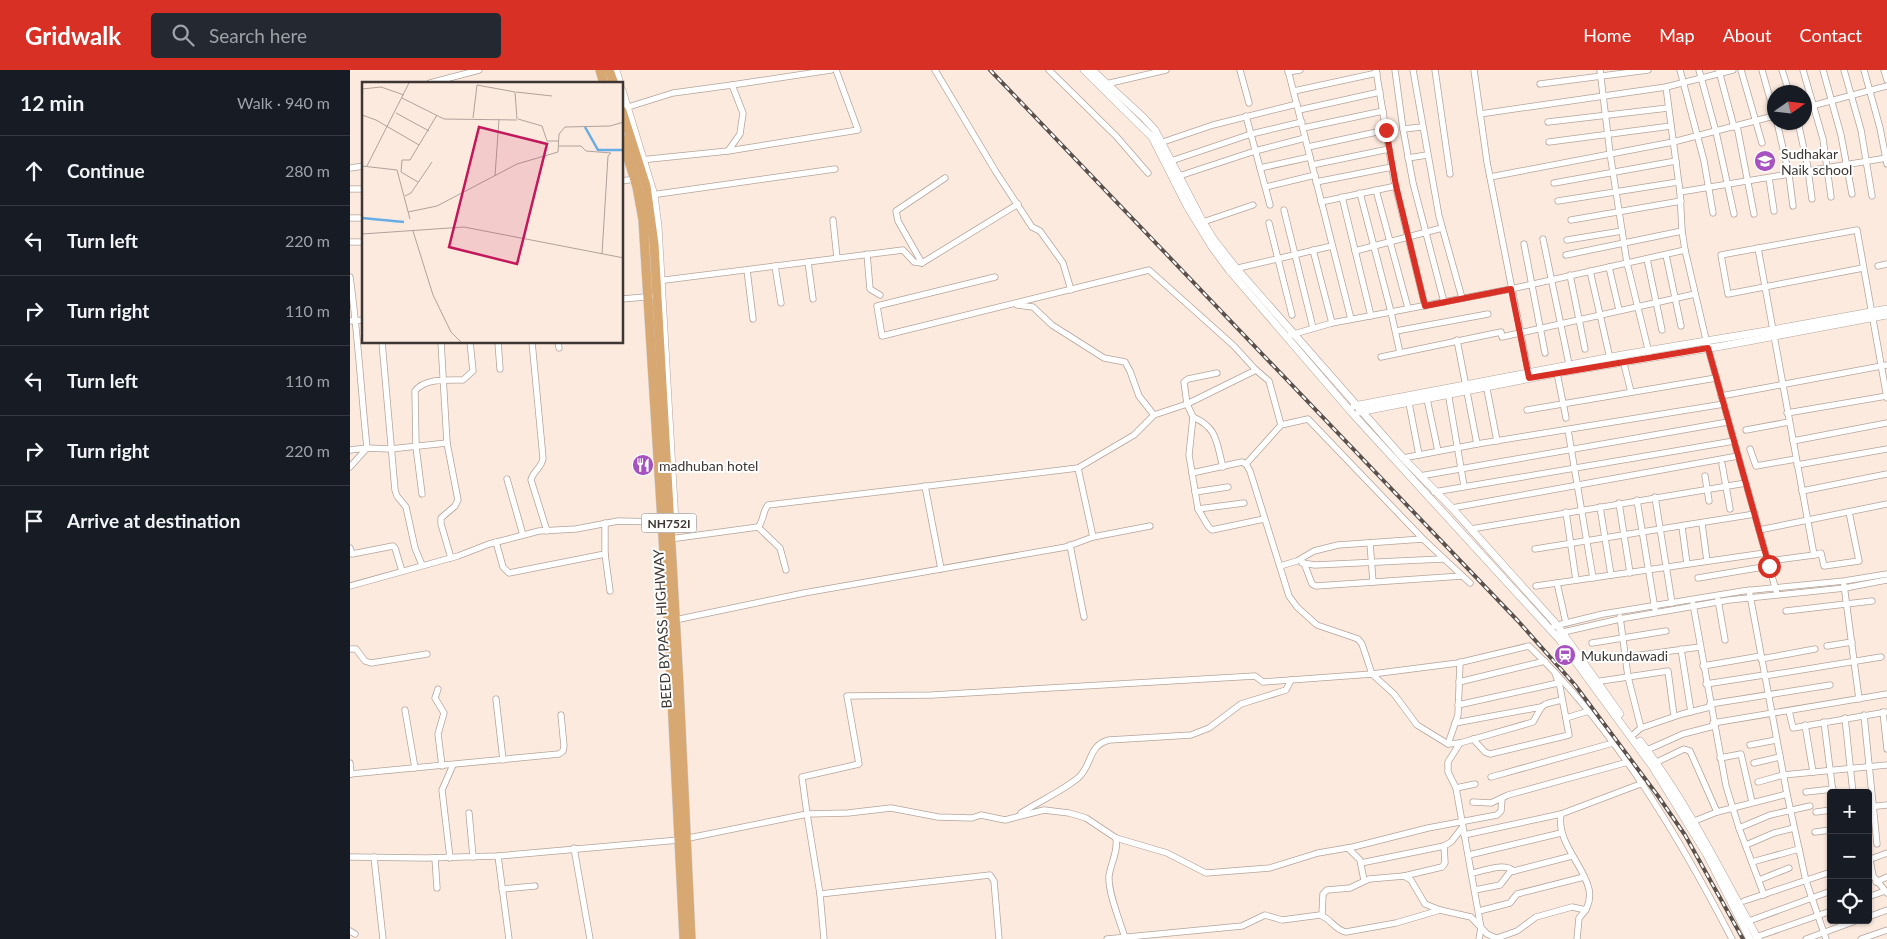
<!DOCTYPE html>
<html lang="en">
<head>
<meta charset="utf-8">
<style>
  :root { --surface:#171b24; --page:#242831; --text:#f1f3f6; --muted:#9ea1a6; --line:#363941; --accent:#d93025 }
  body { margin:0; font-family:Lato,sans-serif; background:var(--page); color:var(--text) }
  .controls { position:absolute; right:15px; bottom:15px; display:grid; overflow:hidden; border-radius:5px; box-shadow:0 1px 4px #0004 }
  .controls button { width:45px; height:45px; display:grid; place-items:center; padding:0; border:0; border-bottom:1px solid var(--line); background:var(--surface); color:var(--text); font:25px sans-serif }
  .compass { position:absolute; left:1417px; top:15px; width:45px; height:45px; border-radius:50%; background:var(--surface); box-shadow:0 1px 4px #0004; rotate:76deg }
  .stop { position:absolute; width:15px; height:15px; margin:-11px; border:4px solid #d93025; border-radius:50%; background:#fff }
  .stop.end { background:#d93025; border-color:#fff; box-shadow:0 1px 5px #0008 }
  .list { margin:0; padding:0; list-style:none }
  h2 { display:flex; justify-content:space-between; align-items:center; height:65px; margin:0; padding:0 20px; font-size:21px }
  h2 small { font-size:16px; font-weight:400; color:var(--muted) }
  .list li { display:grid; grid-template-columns:32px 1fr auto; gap:15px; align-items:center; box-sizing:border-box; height:70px; padding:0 20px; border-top:1px solid var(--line) }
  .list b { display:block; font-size:19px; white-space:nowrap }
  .list em { font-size:16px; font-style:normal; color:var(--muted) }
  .icon { flex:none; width:28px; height:28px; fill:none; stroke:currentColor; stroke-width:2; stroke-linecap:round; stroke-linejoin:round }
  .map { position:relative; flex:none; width:1537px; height:869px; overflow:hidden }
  header { display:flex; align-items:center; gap:30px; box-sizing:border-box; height:70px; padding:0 25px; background:var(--accent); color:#fff }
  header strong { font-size:24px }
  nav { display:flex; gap:28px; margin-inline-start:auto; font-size:18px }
  .search { width:350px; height:45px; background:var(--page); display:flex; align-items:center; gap:12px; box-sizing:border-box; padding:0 18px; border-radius:5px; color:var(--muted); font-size:19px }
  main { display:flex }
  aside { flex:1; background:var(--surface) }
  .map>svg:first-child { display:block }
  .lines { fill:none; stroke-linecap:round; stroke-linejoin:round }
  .minor-casing { stroke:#b4a49a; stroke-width:7 }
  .tertiary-casing { stroke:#b4a49a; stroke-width:8 }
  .trunk-casing { stroke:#d4d3d2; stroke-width:10 }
  .minor { stroke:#fff; stroke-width:5.5 }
  .tertiary { stroke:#fff; stroke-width:7 }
  .trunk { stroke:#d8a872; stroke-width:9 }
  .rail-casing { stroke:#5a514c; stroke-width:4 }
  .rail { stroke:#fff; stroke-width:2; stroke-dasharray:5.5; stroke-linecap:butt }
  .route { stroke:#d93025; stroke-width:6 }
  .labels { text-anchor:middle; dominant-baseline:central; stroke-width:4; stroke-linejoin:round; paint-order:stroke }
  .shield { fill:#fff; stroke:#777270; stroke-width:1 }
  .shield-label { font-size:12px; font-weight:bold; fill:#3d3632 }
  .poi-label { font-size:14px; fill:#3d3632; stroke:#fff; text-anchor:start }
  .street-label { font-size:14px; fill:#3d3632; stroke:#fff }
  .inset-river { fill:none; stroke:#67ade3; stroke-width:2.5 }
  .inset-road { fill:none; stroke:#b0a29a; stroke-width:1 }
  .view { fill:#c2185b; fill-opacity:0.15; stroke:#c2185b; stroke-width:2.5 }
  .inset-edge { fill:none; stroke:#3d3632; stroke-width:2.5 }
</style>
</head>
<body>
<header>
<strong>Gridwalk</strong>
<div class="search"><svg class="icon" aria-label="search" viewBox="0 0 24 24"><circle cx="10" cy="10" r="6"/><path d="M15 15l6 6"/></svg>Search here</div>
<nav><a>Home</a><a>Map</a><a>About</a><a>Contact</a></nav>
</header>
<main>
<aside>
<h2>12 min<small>Walk · 940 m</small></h2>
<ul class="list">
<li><svg class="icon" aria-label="ahead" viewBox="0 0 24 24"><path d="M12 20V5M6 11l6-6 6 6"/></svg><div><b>Continue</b></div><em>280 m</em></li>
<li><svg class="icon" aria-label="left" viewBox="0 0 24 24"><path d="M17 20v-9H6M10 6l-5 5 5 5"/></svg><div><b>Turn left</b></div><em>220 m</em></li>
<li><svg class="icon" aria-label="right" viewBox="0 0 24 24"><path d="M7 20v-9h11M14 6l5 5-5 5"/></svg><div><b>Turn right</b></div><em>110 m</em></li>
<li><svg class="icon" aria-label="left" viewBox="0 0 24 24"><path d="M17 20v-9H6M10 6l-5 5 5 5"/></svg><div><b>Turn left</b></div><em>110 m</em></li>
<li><svg class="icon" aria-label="right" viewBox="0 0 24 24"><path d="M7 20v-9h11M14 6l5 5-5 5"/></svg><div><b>Turn right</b></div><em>220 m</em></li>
<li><svg class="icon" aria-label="arrive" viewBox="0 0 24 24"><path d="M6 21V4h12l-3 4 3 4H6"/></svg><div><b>Arrive at destination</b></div></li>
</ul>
</aside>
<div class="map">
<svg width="1537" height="869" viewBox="0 0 1537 869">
  <rect width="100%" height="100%" fill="#fceadf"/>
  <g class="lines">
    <g class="minor-casing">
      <g id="minor">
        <path d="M585 0 646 102 682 157 690 161 713 193 721 220"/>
        <path d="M699 0 766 66 798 103"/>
        <path d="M890 0 899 33"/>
        <path d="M938 0 1001 249"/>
        <path d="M1026 0 1044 110 1075 236"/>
        <path d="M1045 0 1053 59 1063 113 1094 232"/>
        <path d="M1063 0 1089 146 1112 228"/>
        <path d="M1085 0 1100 104"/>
        <path d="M1124 0 1137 92 1179 306"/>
        <path d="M1250 0 1260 83 1277 193 1299 283"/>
        <path d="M1330 0 1354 91 1363 143"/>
        <path d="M1349 0 1366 62 1384 144"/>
        <path d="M1391 0 1412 73"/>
        <path d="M1412 0 1424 43"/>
        <path d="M1432 0 1439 22"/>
        <path d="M1453 0 1473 69 1481 127"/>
        <path d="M1473 0 1491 65 1502 124"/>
        <path d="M1494 0 1511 60 1522 126"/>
        <path d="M1514 0 1530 58 1537 94"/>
        <path d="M1534 0 1537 10"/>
        <path d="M1369 1 1384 57"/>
        <path d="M938 2 950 0"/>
        <path d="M80 13 129 0"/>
        <path d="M756 14 816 0"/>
        <path d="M1190 14 1298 0"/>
        <path d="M382 15 481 0"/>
        <path d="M1316 17 1330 122 1332 161 1335 180 1358 278 1427 524"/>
        <path d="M944 21 1027 3"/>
        <path d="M275 38 323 23 382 15 393 43 390 64 378 81 290 90"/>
        <path d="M1454 38 1537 16"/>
        <path d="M949 40 1030 22"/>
        <path d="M1130 44 1316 17 1383 0"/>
        <path d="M896 46 920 135"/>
        <path d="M1198 52 1318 38"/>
        <path d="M1427 52 1439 105 1443 136"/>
        <path d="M1448 52 1457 93 1462 129"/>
        <path d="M1387 56 1404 144"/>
        <path d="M953 58 1033 41"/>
        <path d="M1053 59 1072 57"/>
        <path d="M1199 72 1321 56"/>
        <path d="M807 74 863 55 947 34"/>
        <path d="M958 77 1036 60"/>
        <path d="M378 81 508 60 486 0"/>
        <path d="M1058 88 1077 85"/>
        <path d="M821 91 901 64 952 52"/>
        <path d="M962 95 1039 79"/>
        <path d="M0 98 14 96"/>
        <path d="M910 98 960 87"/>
        <path d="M826 107 905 81 955 68"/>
        <path d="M1140 107 1323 72 1424 46"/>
        <path d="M1419 108 1424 141"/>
        <path d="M272 111 284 109"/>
        <path d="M966 112 1042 97"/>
        <path d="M1204 113 1326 91"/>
        <path d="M916 117 965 105"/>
        <path d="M0 119H14"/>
        <path d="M1026 120 1058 238"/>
        <path d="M1330 122 1537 88"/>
        <path d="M301 125 485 99"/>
        <path d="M992 127 1021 246"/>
        <path d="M1208 131 1328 112"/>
        <path d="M971 132 1046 116"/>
        <path d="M934 140 963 258"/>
        <path d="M0 148H14"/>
        <path d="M483 150 487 188"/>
        <path d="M1221 150 1331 131"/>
        <path d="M853 152 903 135"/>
        <path d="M919 153 942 245"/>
        <path d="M1193 169 1220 299"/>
        <path d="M1217 170 1272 161"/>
        <path d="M0 172H14"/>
        <path d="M1174 174 1195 283"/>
        <path d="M1408 178 1464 485"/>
        <path d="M963 180 982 253"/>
        <path d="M1005 181 1092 158"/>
        <path d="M517 184 520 219 530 225"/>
        <path d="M1216 185 1332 161"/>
        <path d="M1316 185 1331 256"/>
        <path d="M1297 189 1312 260"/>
        <path d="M458 192 463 229"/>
        <path d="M572 193 548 151 546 141 595 108"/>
        <path d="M425 196 431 233"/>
        <path d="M1528 196 1537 194"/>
        <path d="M1259 197 1269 240"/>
        <path d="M1513 198 1378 224 1371 185 1507 160 1537 328"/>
        <path d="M884 199 982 176"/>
        <path d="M397 200 403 249"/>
        <path d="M1240 201 1259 284"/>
        <path d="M1220 205 1235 279"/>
        <path d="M0 207C8 264 11 321 17 378L0 397"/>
        <path d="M645 207 527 236 532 266 799 200 883 275 906 300 919 311 931 355"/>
        <path d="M307 211 553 180 564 192 572 193 668 134"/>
        <path d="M272 229 306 226"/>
        <path d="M667 235 683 237 702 255 754 288 775 292 780 301 789 326 804 345"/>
        <path d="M0 251 14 250"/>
        <path d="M1046 261 1138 244"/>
        <path d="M937 266 982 253 1041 242 1010 123"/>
        <path d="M1107 270 1127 374"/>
        <path d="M32 272 45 420 47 426 56 437 65 478 72 495"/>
        <path d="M91 272 97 373 108 430 105 436 91 448V454L101 488"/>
        <path d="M148 272 150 299"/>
        <path d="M182 272 193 388C192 398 183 401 181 410L197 461"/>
        <path d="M208 272 209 278"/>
        <path d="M1050 283 1041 242 1161 219 1335 180"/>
        <path d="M1031 287 1151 262 1152 267 1345 224"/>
        <path d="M1273 290 1281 322"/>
        <path d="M867 303 838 309 834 312 837 334 843 347 839 385 848 439 894 433"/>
        <path d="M1207 303 1216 348"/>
        <path d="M1136 314 1147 371"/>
        <path d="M1098 322 1114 416"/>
        <path d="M1371 326 1537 295"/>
        <path d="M1058 328 1069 385"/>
        <path d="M1077 329 1088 381"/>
        <path d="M1177 340 1366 308"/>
        <path d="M1437 343 1537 326"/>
        <path d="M843 347C868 358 866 372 873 397"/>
        <path d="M1218 360 1243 508"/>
        <path d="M1396 360 1439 352"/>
        <path d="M1443 371 1537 353"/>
        <path d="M1400 379 1406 396 1446 389"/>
        <path d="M0 380 17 378 40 379 97 373"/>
        <path d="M1053 388 1127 374 1374 334"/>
        <path d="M896 394 931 355 958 349 1073 469 1120 513"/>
        <path d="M1372 394 1380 439"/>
        <path d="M1447 395 1537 379"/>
        <path d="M728 398 743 467"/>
        <path d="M842 403 892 392 896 394 900 401 939 526 947 537 967 555 1008 569 1012 574 1022 604 1108 593 1179 576C1265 659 1327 763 1382 869"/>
        <path d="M1070 406 1378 352"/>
        <path d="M1355 406 1359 431"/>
        <path d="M157 409 173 465"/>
        <path d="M575 416 591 499"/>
        <path d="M1452 421 1537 404"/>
        <path d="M845 422 878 417"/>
        <path d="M1084 422 1384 371"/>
        <path d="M72 424 66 377 65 321C75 308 98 310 113 310L123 301 120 272"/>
        <path d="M1305 427 1322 533"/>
        <path d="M1287 430 1305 539"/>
        <path d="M1269 433 1280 503"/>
        <path d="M1250 437 1261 505"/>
        <path d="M1102 438 1388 386"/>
        <path d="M848 439 858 456 862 460 914 449"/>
        <path d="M1216 442 1226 510"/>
        <path d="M255 453V484L260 521"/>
        <path d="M1352 454 1357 491"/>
        <path d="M408 457 430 478 436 500"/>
        <path d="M1332 457 1337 494"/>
        <path d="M1121 459 1396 413"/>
        <path d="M1409 460 1537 434"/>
        <path d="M320 469 408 457C414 451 412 442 418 435L728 398 784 365 804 345 837 334 906 300"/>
        <path d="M146 472 153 497 159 503 255 484"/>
        <path d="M1020 473 1023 512"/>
        <path d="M720 475 734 547"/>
        <path d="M0 478 2 484 43 476 45 478 52 501"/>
        <path d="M1185 479 1405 444"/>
        <path d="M1418 491 1464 485 1471 483 1474 496 1509 491 1499 442"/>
        <path d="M952 493 965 495 1092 489"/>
        <path d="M954 493 962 514 966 516 1112 506"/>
        <path d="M930 496 947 491 964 481 988 475 1073 469"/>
        <path d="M1348 508 1419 496"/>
        <path d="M1207 513 1216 553"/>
        <path d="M1494 515 1509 629"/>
        <path d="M0 516 108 486 139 474 189 461 226 459 268 451 312 452"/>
        <path d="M1186 516 1415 483"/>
        <path d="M1399 520 1437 724 1456 811 1476 869"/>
        <path d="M1368 530 1375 570"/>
        <path d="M1343 534 1376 716 1389 758 1414 825"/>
        <path d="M1436 541 1522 531"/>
        <path d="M1270 547 1278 607 1291 658 1332 644 1360 637"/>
        <path d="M325 550 454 523 716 477 743 467 800 456"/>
        <path d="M1204 556 1253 544 1393 521 1494 511 1537 504"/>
        <path d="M1209 563 1270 549 1379 530 1495 518 1537 510"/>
        <path d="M1242 573 1316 561"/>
        <path d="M1477 576 1502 572"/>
        <path d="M0 579H6L15 591 21 593 77 584"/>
        <path d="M1331 579 1341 642"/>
        <path d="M1276 587 1350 577"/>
        <path d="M1411 589 1465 579"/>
        <path d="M1353 596 1411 586"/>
        <path d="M1414 606 1531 587"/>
        <path d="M1251 611 1318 601 1324 646"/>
        <path d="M1109 612 1195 591"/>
        <path d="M1356 614 1414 605"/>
        <path d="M88 619 85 628 94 643 88 664 92 696"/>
        <path d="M146 629 153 690"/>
        <path d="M1360 634 1480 615"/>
        <path d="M1108 635 1208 613"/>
        <path d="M55 640 65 698"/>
        <path d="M1439 641 1443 658 1537 642"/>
        <path d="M1533 642 1537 679"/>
        <path d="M1514 645 1527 774"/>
        <path d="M1216 648 1239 641"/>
        <path d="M1495 648 1503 723"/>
        <path d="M1474 652 1483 723"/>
        <path d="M1105 653 1191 637"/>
        <path d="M1363 653 1537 624"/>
        <path d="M1455 655 1463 702"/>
        <path d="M1284 664 1291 658"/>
        <path d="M1123 669 1135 682 1140 684 1219 665 1210 617 1205 603"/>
        <path d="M1110 673 1098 692V702L1106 718 1131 858 1129 869"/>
        <path d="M1098 674 1108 645 1110 592"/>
        <path d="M1400 675 1426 670"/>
        <path d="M1297 680 1333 664 1364 656"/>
        <path d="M1370 688 1391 684 1402 732"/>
        <path d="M0 693 1 704"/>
        <path d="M1305 693 1334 679 1340 681 1367 742 1437 724"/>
        <path d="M1404 693 1430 687"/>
        <path d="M0 704 209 684 213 681 214 676 211 645"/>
        <path d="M1141 707 1263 673"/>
        <path d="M1408 712 1433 705 1537 695"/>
        <path d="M1106 718 1125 714"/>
        <path d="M1456 722 1483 719"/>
        <path d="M1123 732 1141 733 1158 725 1278 692"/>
        <path d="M1518 737 1537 735"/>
        <path d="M1466 742 1481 740"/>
        <path d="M119 743 123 787"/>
        <path d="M671 743C690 731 712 721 728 708 743 695 737 676 759 670L841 665 859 658 891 634 936 620 941 610"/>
        <path d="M1211 744C1204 783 1263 815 1229 848L1227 869"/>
        <path d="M1342 752 1367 742"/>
        <path d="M1389 758 1420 745 1460 736"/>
        <path d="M1465 762 1481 760"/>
        <path d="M1114 765 1211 744 1293 713"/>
        <path d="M766 768C768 783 761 792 759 806 758 823 770 851 775 868"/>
        <path d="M1396 775 1424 763 1444 758"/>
        <path d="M224 778 240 869"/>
        <path d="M998 778 1010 790 1014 810"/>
        <path d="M1119 785 1211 763"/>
        <path d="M148 786 159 869"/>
        <path d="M0 787 76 788 148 786 329 770 457 744 452 707 509 694 497 626 582 625 905 606 913 612 1022 604 1044 624 1067 655 1098 674 1110 673 1183 652C1194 633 1189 635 1212 630"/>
        <path d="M24 787 33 869"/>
        <path d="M85 788 87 818"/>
        <path d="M100 788 92 720 103 695"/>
        <path d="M1518 790 1537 783"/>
        <path d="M1520 790 1523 806 1537 823"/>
        <path d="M1402 792 1449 779"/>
        <path d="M1011 793 1094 776 1101 772 1112 758"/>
        <path d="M1122 803C1135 801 1152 792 1164 801"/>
        <path d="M1054 806 1092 797 1095 793 1094 776"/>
        <path d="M1409 810 1439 798"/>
        <path d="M1526 812 1537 807"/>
        <path d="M152 819 185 816"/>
        <path d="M1125 820 1150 815 1160 802 1222 786"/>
        <path d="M470 824 640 805 644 811 649 869"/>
        <path d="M1518 827 1535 821"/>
        <path d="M1394 831 1481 802"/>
        <path d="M1129 841 1160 833 1167 824 1234 807"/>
        <path d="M972 845 973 824 977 820 1000 818 1019 809 1054 806 1061 810 1075 834 1090 840 1121 847 1137 864 1148 869"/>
        <path d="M1518 847 1537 840"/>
        <path d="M1399 851 1481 821"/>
        <path d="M0 861 5 864"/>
        <path d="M1406 867 1481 841"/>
        <path d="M1147 868 1167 861 1186 847 1222 837 1236 840"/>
        <path d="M474 869 470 824 457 744 498 743 541 738 588 747 622 748 631 745 655 750 694 740 719 743 736 748 766 768 817 783 856 803 920 798 968 783 1003 777 1078 758 1147 745 1151 741 1152 728"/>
        <path d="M757 869 892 856 915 845 932 850 970 845C980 848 985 860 996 862L1046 853 1090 840"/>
        <path d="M1456 869 1508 850"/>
        <path d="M1511 869 1537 860"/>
      </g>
    </g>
    <g class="tertiary-casing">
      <g id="tertiary">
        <path d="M266 0 270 14"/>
        <path d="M734 0 802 67 837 136 862 177 879 200 1002 343 1209 569 1302 696 1357 785 1400 869"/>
        <path d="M742 0 793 47 805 60 853 152 864 170 886 198 1053 388 1102 438 1207 555 1270 644"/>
        <path d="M272 20 304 125 308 156 325 452 320 457"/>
        <path d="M1004 336 1272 285 1422 260 1537 239"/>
        <path d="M1009 342 1207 303 1372 276 1537 245"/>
        <path d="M1290 671C1337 732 1371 802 1408 869"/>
      </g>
    </g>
    <g class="trunk-casing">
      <g id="trunk">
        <path d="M250 0 254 14"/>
        <path d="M259 0 264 14"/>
        <path d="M272 41 296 116 304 174 329 615 341 869"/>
        <path d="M272 69 287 117 293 150 317 531 334 869"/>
      </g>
    </g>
    <use href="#minor" class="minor"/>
    <use href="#tertiary" class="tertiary"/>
    <use href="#trunk" class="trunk"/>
    <g class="rail-casing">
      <path id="rail" d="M640 0 1168 551 1225 615 1308 726 1335 765 1393 869"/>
    </g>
    <use href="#rail" class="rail"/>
  </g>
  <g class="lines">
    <path class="route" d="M1036 60 1046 116 1075 236 1161 219 1179 308 1358 278 1419 496"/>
  </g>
  <defs>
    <g id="school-disc" transform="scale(1.125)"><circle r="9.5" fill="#a652c1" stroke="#fff"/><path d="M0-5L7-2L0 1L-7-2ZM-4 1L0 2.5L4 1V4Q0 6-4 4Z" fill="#fff"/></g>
    <g id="restaurant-disc" transform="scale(1.125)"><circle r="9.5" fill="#a652c1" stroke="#fff"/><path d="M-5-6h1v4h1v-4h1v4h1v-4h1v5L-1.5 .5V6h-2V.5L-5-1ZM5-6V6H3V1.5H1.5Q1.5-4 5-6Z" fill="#fff"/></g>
    <g id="station-disc" transform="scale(1.125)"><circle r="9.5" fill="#a652c1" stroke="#fff"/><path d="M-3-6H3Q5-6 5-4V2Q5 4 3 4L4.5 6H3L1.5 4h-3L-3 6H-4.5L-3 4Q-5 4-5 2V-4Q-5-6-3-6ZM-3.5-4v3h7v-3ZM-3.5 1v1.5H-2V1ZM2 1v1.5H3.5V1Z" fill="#fff"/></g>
  </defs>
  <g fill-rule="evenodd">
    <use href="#school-disc" x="1415" y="91"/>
    <use href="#restaurant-disc" x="293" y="395"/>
    <use href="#station-disc" x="1215" y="585"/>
  </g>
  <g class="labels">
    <rect class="shield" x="291.5" y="443.5" width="55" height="19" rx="4"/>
    <g class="shield-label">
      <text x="319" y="453">NH752I</text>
    </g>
    <g class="poi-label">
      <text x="1431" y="83">Sudhakar<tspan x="1431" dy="16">Naik school</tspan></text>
      <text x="309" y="395">madhuban hotel</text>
      <text x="1231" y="585">Mukundawadi</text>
    </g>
    <g class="street-label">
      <text transform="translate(312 559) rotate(-93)">BEED BYPASS HIGHWAY</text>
    </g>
  </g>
  <g transform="translate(12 12)">
    <rect width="261" height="261" fill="#fceadf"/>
    <path class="inset-river" d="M223 45 236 68H262M0 136 42 140"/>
    <path class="inset-road" d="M0 7 19 5 42 13M153 10 155 37M154 10 190 14M40 16 82 37 155 38M34 31 67 49M0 33 14 38 57 63M111 36 115 3 153 10M156 37 180 44 185 59H196M197 64H219L224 69 249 71 246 74 240 172M0 84 35 88 48 137M5 84 47 1M39 90 40 78H48L75 33M39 90 56 100M133 94 137 37M43 114 49 111 70 80M46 130 75 124 155 82 196 70 197 52 203 45 248 44 262 40M51 149 71 213 89 250 100 261M0 152 102 145 262 176"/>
    <path class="view" d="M117 45 185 62 155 182 87 165Z"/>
    <rect width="261" height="261" class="inset-edge"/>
  </g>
</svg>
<div class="controls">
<button>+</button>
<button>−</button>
<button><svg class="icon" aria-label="locate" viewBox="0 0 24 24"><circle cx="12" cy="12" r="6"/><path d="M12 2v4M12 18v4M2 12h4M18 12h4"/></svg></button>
</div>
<svg class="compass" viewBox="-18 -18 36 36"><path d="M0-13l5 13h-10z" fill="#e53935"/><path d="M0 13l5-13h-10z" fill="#9ea1a6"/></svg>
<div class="stop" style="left:1419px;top:496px"></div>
<div class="stop end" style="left:1036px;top:60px"></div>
</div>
</main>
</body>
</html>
